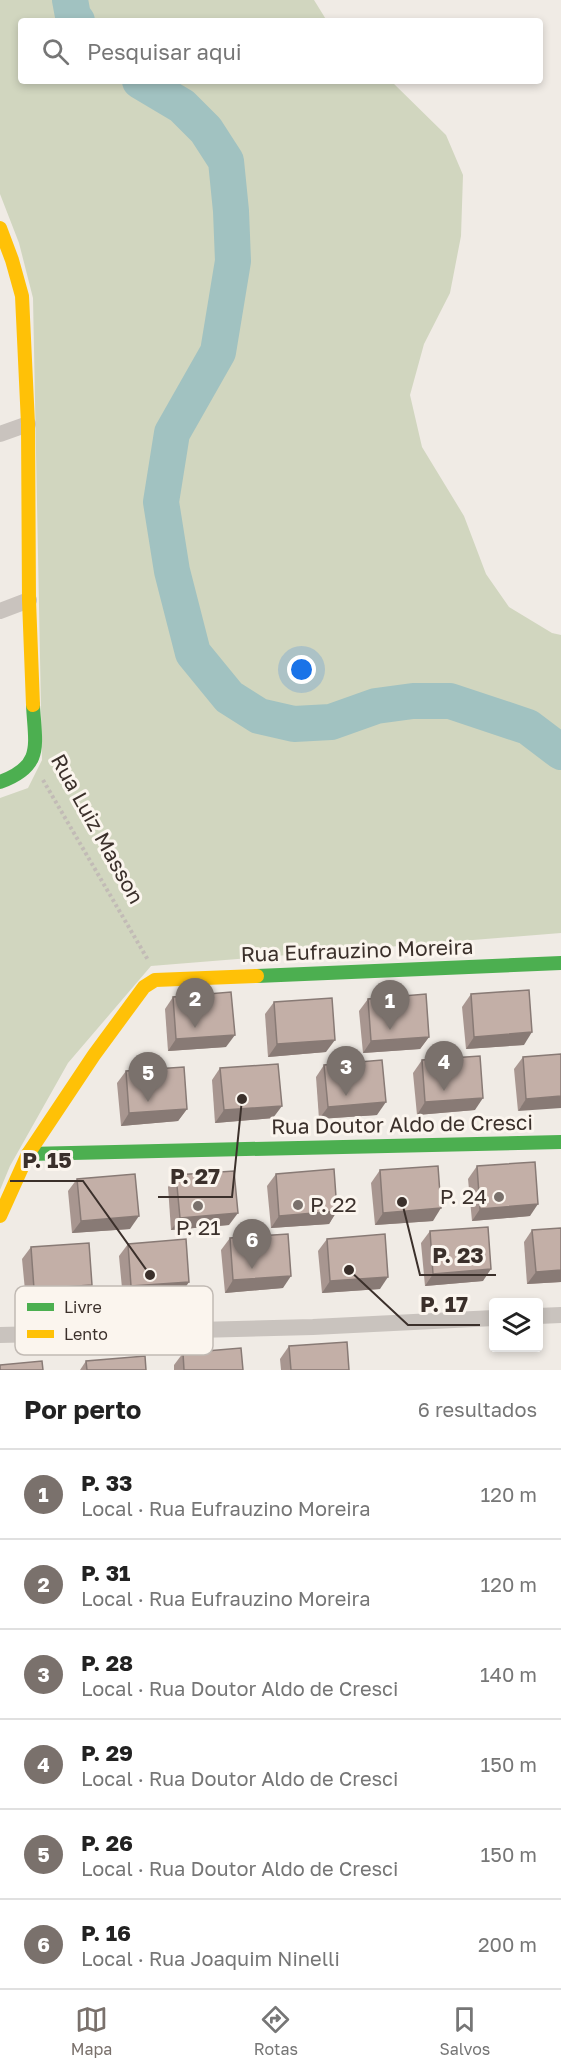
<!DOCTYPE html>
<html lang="pt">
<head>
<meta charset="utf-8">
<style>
  :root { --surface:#fff; --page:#f6f6f6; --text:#222; --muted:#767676; --line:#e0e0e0; --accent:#7a716c }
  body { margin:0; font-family:"Golos Text",sans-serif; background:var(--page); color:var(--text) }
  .controls { position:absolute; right:18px; bottom:18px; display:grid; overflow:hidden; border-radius:6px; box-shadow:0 3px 9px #0003 }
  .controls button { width:54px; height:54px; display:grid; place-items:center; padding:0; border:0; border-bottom:2px solid var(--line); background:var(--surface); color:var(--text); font:30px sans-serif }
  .you { position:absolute; left:302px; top:670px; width:21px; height:21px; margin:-15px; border:4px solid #fff; border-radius:50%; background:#1a73e8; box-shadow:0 0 0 9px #1a73e833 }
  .badge { display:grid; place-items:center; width:39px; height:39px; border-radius:50%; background:var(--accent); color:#fff; font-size:20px; font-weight:700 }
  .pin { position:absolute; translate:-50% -50px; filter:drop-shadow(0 2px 3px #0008) }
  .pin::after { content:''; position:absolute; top:32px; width:21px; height:18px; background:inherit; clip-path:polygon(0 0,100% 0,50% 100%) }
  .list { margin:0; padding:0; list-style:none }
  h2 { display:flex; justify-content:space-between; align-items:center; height:78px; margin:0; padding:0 24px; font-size:26px }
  h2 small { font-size:20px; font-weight:400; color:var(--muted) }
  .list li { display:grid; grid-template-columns:39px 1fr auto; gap:18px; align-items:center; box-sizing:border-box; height:90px; padding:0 24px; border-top:2px solid var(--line) }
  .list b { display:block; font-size:22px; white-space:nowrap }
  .list p { margin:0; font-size:20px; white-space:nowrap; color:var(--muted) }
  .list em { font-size:20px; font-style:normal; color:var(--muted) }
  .icon { flex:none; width:33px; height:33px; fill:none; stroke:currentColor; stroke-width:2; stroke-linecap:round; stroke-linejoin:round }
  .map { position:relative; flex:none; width:561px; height:1370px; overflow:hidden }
  .search { position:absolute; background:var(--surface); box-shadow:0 3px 9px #0003; left:18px; right:18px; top:18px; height:66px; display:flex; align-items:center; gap:15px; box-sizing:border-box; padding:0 21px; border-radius:6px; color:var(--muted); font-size:22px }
  .sheet { height:618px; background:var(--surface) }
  nav { display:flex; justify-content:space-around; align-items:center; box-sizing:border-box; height:84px; border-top:2px solid var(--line); background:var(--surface); font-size:16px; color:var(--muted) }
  nav a { display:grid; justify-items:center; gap:3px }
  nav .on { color:var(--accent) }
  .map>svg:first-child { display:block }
  .green { fill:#d1d6bf }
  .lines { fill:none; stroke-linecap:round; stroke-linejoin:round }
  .river { stroke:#a1c2c1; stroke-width:36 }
  .path { stroke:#c2bbb6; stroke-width:4; stroke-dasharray:3 3; stroke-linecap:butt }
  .street { stroke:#c9c3be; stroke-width:16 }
  .fast { stroke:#4caf50; stroke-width:14 }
  .slow { stroke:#ffc107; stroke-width:14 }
  .wall { fill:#a89690 }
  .shaded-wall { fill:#887a75 }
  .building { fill:#c3afa7; stroke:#887a75; stroke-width:1.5 }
  .poi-dot { fill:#7a716c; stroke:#fbf5ee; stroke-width:2 }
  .labels { text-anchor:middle; stroke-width:6; stroke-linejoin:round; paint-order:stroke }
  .street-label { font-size:21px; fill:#3b302b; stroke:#fbf5ee }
  .poi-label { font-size:21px; fill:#3b302b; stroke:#fbf5ee; text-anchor:end }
  .key { fill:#fbf5ee; stroke:#c1bab4; stroke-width:1.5 }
  .key-label { font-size:16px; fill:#3b302b }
  .leader { fill:none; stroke:#3b302b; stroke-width:2 }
  .callout-dot { fill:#3b302b; stroke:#fbf5ee; stroke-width:2 }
  .callout-label { font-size:22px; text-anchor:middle; font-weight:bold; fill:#3b302b; stroke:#fbf5ee; stroke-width:6; stroke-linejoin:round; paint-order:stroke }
</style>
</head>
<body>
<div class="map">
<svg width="561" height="1370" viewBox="0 0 561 1370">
  <rect width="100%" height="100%" fill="#f0ebe5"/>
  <!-- green -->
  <path class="green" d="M0 0H314L327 21H21V81H391L446 135 463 175 461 236 450 293 424 344 410 395 422 447 464 516 486 574 509 607 552 633 561 635V933L151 966 68 1063 10 1166 0 1190V798L28 788 42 760 33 298 19 243 0 194Z"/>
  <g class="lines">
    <!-- river -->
    <g class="river">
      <path d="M70 0 73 16 77 21"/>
      <path d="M140 81 182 106 206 130 226 161 231 211 233 261 218 352 172 433 161 502 172 571 193 653 229 697 259 716 294 724 331 722 376 706 413 701H450L528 727 561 752"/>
    </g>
    <!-- path -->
    <path class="path" d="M43 780 148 960"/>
    <!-- street -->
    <g class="street">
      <path d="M0 434 28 424"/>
      <path d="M0 611 29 600"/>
      <path d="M538 1316 561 1315"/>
      <path d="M0 1335 313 1327 494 1318"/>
    </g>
    <!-- fast -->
    <g class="fast">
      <path d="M0 782C44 766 35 745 33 705"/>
      <path d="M257 976 561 963"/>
      <path d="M28 1154 561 1142"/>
    </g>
    <!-- slow -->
    <g class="slow">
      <path d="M0 228 12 260 22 296 28 424 29 600 33 705"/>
      <path d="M0 1216 28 1154 94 1055 144 987 155 980 257 976"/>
    </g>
  </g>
  <!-- wall -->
  <g class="wall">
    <path d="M471 994 524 1045 466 1049 462 1007Z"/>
    <path d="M173 997 226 1047 168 1051 165 1009Z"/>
    <path d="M368 999 429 1037 420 1049 363 1053 359 1011Z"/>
    <path d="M274 1002 326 1052 268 1057 265 1014Z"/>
    <path d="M561 1054 518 1111 514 1069 523 1057Z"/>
    <path d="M422 1060 475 1110 417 1115 413 1073Z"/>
    <path d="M324 1065 377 1115 319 1119 316 1077Z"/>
    <path d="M220 1068 273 1118 215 1123 212 1080Z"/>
    <path d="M126 1071 187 1109 178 1121 121 1126 117 1083Z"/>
    <path d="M477 1166 530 1216 472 1221 468 1179Z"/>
    <path d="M380 1170 433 1221 375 1225 371 1183Z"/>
    <path d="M276 1174 337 1211 329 1224 271 1228 267 1186Z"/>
    <path d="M176 1175 229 1225 171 1230 168 1187Z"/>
    <path d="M77 1179 130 1229 72 1233 68 1191Z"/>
    <path d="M561 1228V1282L527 1284 524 1242 532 1230Z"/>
    <path d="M430 1231 483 1281 425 1286 421 1243Z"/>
    <path d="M230 1238 283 1288 225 1293 221 1250Z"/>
    <path d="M327 1239 380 1289 322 1293 318 1251Z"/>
    <path d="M128 1244 181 1294 123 1299 119 1256Z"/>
    <path d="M31 1247 84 1297 26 1301 22 1259Z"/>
    <path d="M289 1346 349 1370H281L280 1359Z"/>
    <path d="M183 1353 243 1370H174V1365Z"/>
    <path d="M86 1361 146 1370H80Z"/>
  </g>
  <!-- shaded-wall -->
  <g class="shaded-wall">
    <path d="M532 1032 524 1045 466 1049 474 1037Z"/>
    <path d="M235 1035 226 1047 168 1051 176 1039Z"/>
    <path d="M429 1037 420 1049 363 1053 371 1041Z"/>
    <path d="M335 1040 326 1052 268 1057 277 1044Z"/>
    <path d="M561 1096V1108L518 1111 526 1099Z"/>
    <path d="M483 1098 475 1110 417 1115 425 1102Z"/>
    <path d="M386 1102 377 1115 319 1119 328 1107Z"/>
    <path d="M282 1106 273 1118 215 1123 224 1110Z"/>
    <path d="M187 1109 178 1121 121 1126 129 1113Z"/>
    <path d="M538 1204 530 1216 472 1221 480 1209Z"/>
    <path d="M441 1208 433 1221 375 1225 383 1213Z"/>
    <path d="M337 1211 329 1224 271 1228 279 1216Z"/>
    <path d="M238 1213 229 1225 171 1230 180 1218Z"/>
    <path d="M139 1216 130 1229 72 1233 81 1221Z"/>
    <path d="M491 1269 483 1281 425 1286 433 1274Z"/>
    <path d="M561 1270V1282L527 1284 536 1272Z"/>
    <path d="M291 1276 283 1288 225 1293 233 1280Z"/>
    <path d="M388 1277 380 1289 322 1293 330 1281Z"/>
    <path d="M189 1282 181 1294 123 1299 131 1286Z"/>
    <path d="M92 1285 84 1297 26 1301 34 1289Z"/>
  </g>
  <!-- building -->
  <g class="building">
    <path d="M529 990 532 1032 474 1037 471 994Z"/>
    <path d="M231 992 235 1035 176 1039 173 997Z"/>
    <path d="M426 994 429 1037 371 1041 368 999Z"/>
    <path d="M332 998 335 1040 277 1044 274 1002Z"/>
    <path d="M561 1054V1096L526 1099 523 1057Z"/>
    <path d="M480 1056 483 1098 425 1102 422 1060Z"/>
    <path d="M382 1060 386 1102 328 1107 324 1065Z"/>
    <path d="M278 1064 282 1106 224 1110 220 1068Z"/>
    <path d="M184 1067 187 1109 129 1113 126 1071Z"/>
    <path d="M535 1162 538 1204 480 1209 477 1166Z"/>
    <path d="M438 1166 441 1208 383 1213 380 1170Z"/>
    <path d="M334 1169 337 1211 279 1216 276 1174Z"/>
    <path d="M234 1171 238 1213 180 1218 176 1175Z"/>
    <path d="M135 1174 139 1216 81 1221 77 1179Z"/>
    <path d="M488 1227 491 1269 433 1274 430 1231Z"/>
    <path d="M561 1228V1270L536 1272 532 1230Z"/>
    <path d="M288 1234 291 1276 233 1280 230 1238Z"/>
    <path d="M385 1234 388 1277 330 1281 327 1239Z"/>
    <path d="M186 1239 189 1282 131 1286 128 1244Z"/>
    <path d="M89 1243 92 1285 34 1289 31 1247Z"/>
    <path d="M347 1342 349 1370H291L289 1346Z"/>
    <path d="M241 1348 243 1370H184L183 1353Z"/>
    <path d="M145 1356 146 1370H87L86 1361Z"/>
    <path d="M42 1361 43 1370H0V1365Z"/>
  </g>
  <!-- markers -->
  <g class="poi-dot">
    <circle cx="499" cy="1197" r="6"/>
    <circle cx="298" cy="1205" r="6"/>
    <circle cx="198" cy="1206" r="6"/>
  </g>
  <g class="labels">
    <!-- street labels -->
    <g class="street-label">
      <text transform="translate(97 829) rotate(61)" y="7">Rua Luiz Masson</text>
      <text transform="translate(357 951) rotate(-2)" y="7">Rua Eufrauzino Moreira</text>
      <text transform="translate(402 1125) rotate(-1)" y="7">Rua Doutor Aldo de Cresci</text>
    </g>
    <!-- poi labels -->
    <g class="poi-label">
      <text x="487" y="1204">P. 24</text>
      <text x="310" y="1212" text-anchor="start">P. 22</text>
      <text x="198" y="1235" text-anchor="middle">P. 21</text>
    </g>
  </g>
  <!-- legend -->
  <rect x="15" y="1286" width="198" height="69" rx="9" class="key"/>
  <rect x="27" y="1303" width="27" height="8" fill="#4caf50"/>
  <rect x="27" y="1330" width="27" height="8" fill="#ffc107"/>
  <g class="key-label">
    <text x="64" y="1313">Livre</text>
    <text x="64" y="1340">Lento</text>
  </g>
  <!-- callouts -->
  <path class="leader" d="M150 1275L83 1181H10M242 1099L232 1197H158M402 1202L420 1275H496M349 1270L408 1325H480"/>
  <g class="callout-dot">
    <circle cx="150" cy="1275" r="6"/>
    <circle cx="242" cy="1099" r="6"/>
    <circle cx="402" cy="1202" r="6"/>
    <circle cx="349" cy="1270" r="6"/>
  </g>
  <g class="callout-label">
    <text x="47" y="1168">P. 15</text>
    <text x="195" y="1184">P. 27</text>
    <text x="458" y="1263">P. 23</text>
    <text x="444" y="1312">P. 17</text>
  </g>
</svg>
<div class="controls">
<button><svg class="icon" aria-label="layers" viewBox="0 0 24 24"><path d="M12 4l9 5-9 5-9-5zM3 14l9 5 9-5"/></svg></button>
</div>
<div class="you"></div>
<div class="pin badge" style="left:390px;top:1030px">1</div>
<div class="pin badge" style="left:195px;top:1028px">2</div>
<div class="pin badge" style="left:346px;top:1096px">3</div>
<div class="pin badge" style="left:444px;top:1091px">4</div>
<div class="pin badge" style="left:148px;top:1102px">5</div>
<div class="pin badge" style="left:252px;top:1269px">6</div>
<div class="search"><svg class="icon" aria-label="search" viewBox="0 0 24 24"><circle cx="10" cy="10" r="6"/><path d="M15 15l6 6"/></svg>Pesquisar aqui</div>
</div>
<section class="sheet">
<h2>Por perto<small>6 resultados</small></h2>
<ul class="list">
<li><span class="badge">1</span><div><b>P. 33</b><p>Local · Rua Eufrauzino Moreira</p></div><em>120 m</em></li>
<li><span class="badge">2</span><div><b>P. 31</b><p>Local · Rua Eufrauzino Moreira</p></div><em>120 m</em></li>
<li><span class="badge">3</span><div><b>P. 28</b><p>Local · Rua Doutor Aldo de Cresci</p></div><em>140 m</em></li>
<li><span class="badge">4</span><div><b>P. 29</b><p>Local · Rua Doutor Aldo de Cresci</p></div><em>150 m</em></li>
<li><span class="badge">5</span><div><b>P. 26</b><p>Local · Rua Doutor Aldo de Cresci</p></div><em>150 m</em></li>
<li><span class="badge">6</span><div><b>P. 16</b><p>Local · Rua Joaquim Ninelli</p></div><em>200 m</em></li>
</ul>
</section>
<nav>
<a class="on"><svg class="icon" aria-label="map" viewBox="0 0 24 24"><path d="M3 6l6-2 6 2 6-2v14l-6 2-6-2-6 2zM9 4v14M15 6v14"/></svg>Mapa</a>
<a><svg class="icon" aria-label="directions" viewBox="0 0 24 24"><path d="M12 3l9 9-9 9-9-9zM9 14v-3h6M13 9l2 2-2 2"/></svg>Rotas</a>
<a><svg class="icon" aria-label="saved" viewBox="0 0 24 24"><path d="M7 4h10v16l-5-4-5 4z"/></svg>Salvos</a>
</nav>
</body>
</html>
